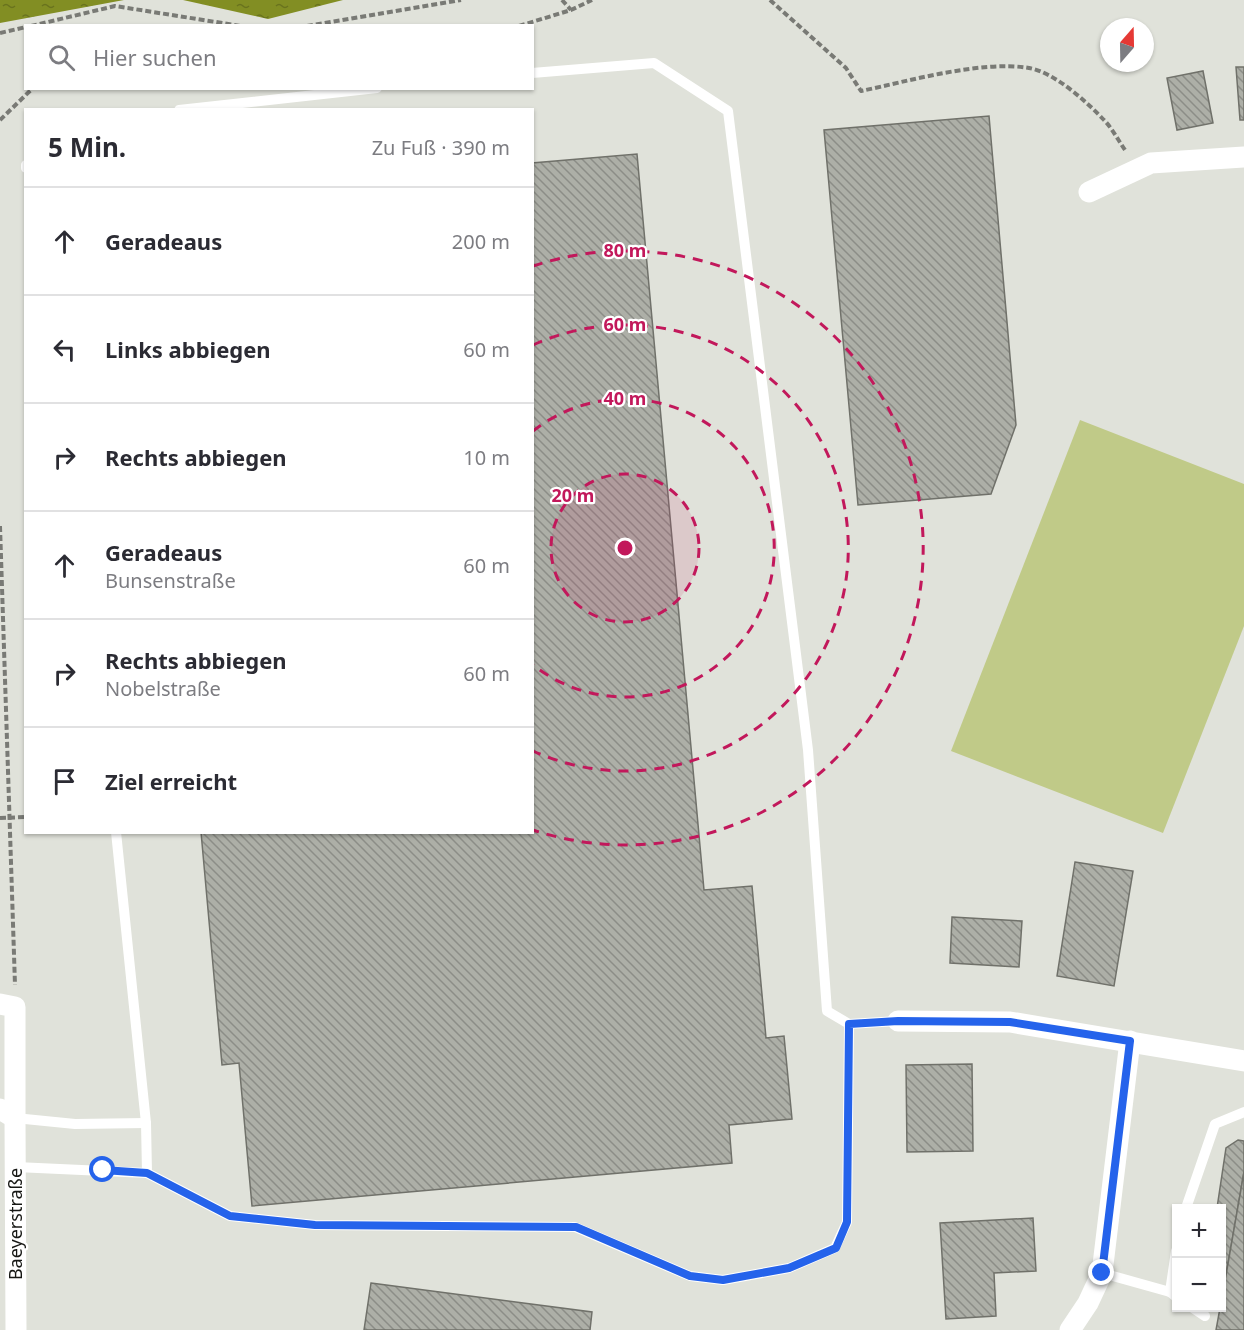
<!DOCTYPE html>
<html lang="de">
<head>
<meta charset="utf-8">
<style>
  :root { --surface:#fff; --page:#f2f2f3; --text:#2b2b33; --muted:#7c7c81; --line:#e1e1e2 }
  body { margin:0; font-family:"Noto Sans",sans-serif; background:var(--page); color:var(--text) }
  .controls { position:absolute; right:18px; bottom:18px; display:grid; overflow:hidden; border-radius:0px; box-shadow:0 2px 4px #0004 }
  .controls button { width:54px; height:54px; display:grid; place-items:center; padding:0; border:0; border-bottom:2px solid var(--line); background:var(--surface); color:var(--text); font:30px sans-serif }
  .compass { position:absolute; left:1100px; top:18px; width:54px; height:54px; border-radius:50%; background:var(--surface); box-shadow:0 2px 4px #0004; rotate:20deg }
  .stop { position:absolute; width:18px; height:18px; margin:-14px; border:4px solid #2563eb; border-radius:50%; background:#fff }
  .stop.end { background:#2563eb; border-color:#fff; box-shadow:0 2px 6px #0008 }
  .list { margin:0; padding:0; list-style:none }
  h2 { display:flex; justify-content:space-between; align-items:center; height:78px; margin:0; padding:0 24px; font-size:26px }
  h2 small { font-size:20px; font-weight:400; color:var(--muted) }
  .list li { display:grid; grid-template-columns:39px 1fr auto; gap:18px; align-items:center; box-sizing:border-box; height:108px; padding:0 24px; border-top:2px solid var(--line) }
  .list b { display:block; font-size:22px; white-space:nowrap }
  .list p { margin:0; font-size:20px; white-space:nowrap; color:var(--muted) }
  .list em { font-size:20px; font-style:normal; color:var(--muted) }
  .icon { flex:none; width:33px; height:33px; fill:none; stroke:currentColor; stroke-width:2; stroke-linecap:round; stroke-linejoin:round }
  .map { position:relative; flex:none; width:1244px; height:1330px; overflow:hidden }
  .search { position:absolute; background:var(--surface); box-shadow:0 2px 4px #0004; left:24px; top:24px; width:510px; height:66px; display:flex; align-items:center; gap:15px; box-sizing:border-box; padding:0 21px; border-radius:0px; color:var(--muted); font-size:22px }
  .panel { position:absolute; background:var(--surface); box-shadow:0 2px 4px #0004; left:24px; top:108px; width:510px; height:726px; border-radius:0px }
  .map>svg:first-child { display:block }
  .pitch { fill:#c0ca88 }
  .water { fill:url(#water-ripples) }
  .building { fill:url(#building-back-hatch); stroke:#70716a; stroke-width:1.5 }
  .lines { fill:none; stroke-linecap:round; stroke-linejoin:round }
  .path { stroke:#797a75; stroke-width:4; stroke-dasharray:6 3; stroke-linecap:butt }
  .lane { stroke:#fff; stroke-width:10 }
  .street { stroke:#fff; stroke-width:21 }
  .route { stroke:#2563eb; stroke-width:8 }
  .ring { fill:none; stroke:#c2185b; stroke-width:3; stroke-dasharray:10 8 }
  .labels { text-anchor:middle; stroke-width:4.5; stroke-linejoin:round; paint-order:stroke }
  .street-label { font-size:18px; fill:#161714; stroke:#fff }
  .centre { fill:#c2185b; stroke:#fff; stroke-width:3 }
  .ring-label { font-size:18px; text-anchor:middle; font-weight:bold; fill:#c2185b; stroke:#fff; stroke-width:4.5; stroke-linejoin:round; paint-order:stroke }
</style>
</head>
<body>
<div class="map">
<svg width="1244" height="1330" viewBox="0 0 1244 1330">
  <defs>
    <pattern id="water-ripples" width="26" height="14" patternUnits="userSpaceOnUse" patternTransform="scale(1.5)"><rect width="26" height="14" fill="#828e23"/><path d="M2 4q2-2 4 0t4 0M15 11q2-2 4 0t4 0" fill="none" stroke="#69731d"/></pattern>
    <pattern id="building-back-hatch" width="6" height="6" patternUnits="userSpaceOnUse" patternTransform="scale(1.5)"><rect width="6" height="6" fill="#adafa7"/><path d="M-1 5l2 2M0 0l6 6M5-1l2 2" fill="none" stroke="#8c8d87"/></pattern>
  </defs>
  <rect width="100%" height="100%" fill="#e0e2da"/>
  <!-- pitch -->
  <path class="pitch" d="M1080 420 1244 484V626L1163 833 951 751Z"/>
  <!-- water -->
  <g class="water">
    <path d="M0 0H124L0 23Z"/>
    <path d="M183 0H343L268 19Z"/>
  </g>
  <!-- building -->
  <g class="building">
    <path d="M1236 67H1244V120H1240Z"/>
    <path d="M1203 71 1213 123 1177 130 1167 78Z"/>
    <path d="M989 116 1016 425 991 494 858 505 824 130Z"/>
    <path d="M637 154 704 890 752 886 766 1038 784 1036 792 1119 729 1125 732 1163 252 1206 239 1063 222 1065 201 832H532V163Z"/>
    <path d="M1075 862 1133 871 1114 986 1057 976Z"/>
    <path d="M952 917 1022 921 1019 967 950 963Z"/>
    <path d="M972 1064 973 1151 907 1152 906 1065Z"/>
    <path d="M1238 1140 1244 1141V1172L1222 1298V1208H1217L1226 1148Z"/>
    <path d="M1244 1172V1330H1216L1220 1308H1222V1298Z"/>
    <path d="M1033 1218 1036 1271 994 1273 996 1316 946 1319 940 1223Z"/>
    <path d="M371 1283 592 1312 590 1330H364Z"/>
  </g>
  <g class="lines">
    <!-- path -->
    <g class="path">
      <path d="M562 0 571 10"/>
      <path d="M770 0 846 68 861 91C909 81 982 60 1029 68 1054 72 1087 102 1104 120 1112 128 1118 140 1125 150"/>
      <path d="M31 26 115 6 241 26"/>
      <path d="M307 26 461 0"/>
      <path d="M519 26 571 10 592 0"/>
      <path d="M0 33 26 27"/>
      <path d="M0 120 33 88"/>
      <path d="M0 526 15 985"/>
      <path d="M0 818 26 817"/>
    </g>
    <!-- lane -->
    <g class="lane">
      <path d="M179 110 377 88"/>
      <path d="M26 165V168"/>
      <path d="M116 832 146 1123 147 1173 230 1216 315 1225 575 1227 690 1276 723 1280 789 1268 835 1248 847 1222 849 1024 827 1011 808 750 728 111 654 63 532 73"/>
      <path d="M849 1024 898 1021"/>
      <path d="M15 1118 75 1124 146 1123"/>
      <path d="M16 1167 147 1173"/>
      <path d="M1186 1208 1215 1124 1244 1112"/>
      <path d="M1176 1251 1170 1292 1176 1297"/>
      <path d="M1102 1273 1170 1292"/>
      <path d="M1193 1308 1205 1316"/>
    </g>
    <!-- street -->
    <g class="street">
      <path d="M1089 192 1151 163 1244 157"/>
      <path d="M0 1004 15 1007V1118"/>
      <path d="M898 1021 1010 1022 1244 1061"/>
      <path d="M0 1109 15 1118 16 1330"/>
      <path d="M1070 1330 1088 1303 1102 1273 1130 1041"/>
    </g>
  </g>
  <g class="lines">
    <!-- route -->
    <path class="route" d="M103 1170 147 1173 230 1216 315 1225 576 1227 690 1276 723 1280 789 1268 836 1248 847 1222 849 1024 898 1021 1010 1022 1130 1041 1102 1273"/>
  </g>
  <!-- distance rings -->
  <circle cx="625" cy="548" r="74" fill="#c2185b" fill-opacity=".12"/>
  <g class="ring">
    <circle cx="625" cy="548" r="74"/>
    <path d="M533 431A149 149 0 1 1 533 665"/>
    <path d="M533 345A223 223 0 1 1 533 751"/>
    <path d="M533 266A297 297 0 1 1 533 830"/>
  </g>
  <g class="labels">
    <!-- street labels -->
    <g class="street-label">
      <text transform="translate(16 1224) rotate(-90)" y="6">Baeyerstraße</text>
    </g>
  </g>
  <circle cx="625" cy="548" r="9" class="centre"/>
  <g class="ring-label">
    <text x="625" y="257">80 m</text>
    <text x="625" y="331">60 m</text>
    <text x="625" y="405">40 m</text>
    <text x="573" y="502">20 m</text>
  </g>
</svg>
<div class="controls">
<button>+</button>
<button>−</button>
</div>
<svg class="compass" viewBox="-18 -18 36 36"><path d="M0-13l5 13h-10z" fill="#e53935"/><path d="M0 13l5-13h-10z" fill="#7c7c81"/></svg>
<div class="stop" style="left:103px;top:1170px"></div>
<div class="stop end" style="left:1102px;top:1273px"></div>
<div class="search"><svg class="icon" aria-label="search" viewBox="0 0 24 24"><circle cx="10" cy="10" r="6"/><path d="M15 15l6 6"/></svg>Hier suchen</div>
<section class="panel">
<h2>5 Min.<small>Zu Fuß · 390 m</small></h2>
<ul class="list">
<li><svg class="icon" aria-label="ahead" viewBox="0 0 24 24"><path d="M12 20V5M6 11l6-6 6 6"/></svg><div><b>Geradeaus</b></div><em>200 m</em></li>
<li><svg class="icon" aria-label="left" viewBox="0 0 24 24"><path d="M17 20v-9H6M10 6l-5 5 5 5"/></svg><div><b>Links abbiegen</b></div><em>60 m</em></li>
<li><svg class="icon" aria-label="right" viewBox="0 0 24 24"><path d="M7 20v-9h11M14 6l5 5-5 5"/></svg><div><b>Rechts abbiegen</b></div><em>10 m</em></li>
<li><svg class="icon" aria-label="ahead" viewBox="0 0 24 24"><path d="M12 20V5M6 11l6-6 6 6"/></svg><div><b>Geradeaus</b><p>Bunsenstraße</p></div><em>60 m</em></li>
<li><svg class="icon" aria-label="right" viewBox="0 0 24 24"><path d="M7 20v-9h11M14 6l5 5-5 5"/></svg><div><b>Rechts abbiegen</b><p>Nobelstraße</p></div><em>60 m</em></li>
<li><svg class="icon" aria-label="arrive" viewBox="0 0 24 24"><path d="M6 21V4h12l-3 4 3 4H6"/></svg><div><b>Ziel erreicht</b></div></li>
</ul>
</section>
</div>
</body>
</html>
